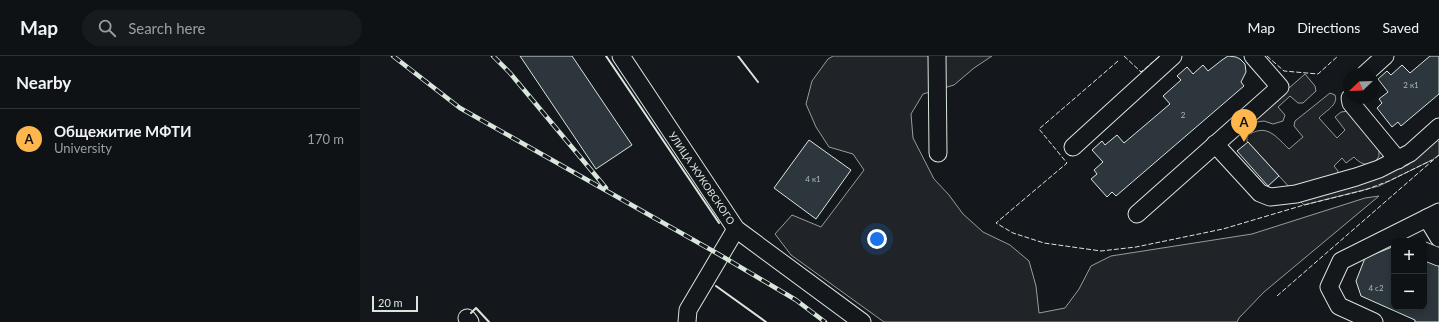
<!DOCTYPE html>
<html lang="en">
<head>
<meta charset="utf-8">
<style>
  :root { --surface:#0f1215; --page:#181b1e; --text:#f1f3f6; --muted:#9b9ea0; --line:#2f3234; --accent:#ffb74d }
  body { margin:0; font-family:Lato,sans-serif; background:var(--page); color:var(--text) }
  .controls { position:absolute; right:12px; bottom:12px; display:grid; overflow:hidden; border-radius:8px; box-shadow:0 2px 6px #0003 }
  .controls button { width:36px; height:36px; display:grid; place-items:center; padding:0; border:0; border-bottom:1px solid var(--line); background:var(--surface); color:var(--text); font:20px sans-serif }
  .compass { position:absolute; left:983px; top:12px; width:36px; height:36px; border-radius:50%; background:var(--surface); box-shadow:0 2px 6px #0003; rotate:247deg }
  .scale { position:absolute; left:12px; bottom:10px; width:46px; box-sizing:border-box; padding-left:4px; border:2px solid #d8e6dc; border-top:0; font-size:11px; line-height:14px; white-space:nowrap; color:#d8e6dc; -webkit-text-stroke:3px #14181c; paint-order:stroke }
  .you { position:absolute; left:517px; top:183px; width:14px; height:14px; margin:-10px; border:3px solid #fff; border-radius:50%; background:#1a73e8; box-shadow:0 0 0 6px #1a73e833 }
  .badge { display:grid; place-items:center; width:26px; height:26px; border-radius:50%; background:var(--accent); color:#111; font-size:13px; font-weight:700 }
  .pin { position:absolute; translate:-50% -33px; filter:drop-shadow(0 1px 2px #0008) }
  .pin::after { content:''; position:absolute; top:21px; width:14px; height:12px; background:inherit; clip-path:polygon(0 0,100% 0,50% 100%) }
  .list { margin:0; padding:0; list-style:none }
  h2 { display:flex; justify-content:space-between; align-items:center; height:52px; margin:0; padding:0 16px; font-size:17px }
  h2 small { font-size:13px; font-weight:400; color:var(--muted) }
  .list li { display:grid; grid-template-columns:26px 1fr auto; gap:12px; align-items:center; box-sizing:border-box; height:60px; padding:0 16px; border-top:1px solid var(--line) }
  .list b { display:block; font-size:15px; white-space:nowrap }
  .list p { margin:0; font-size:13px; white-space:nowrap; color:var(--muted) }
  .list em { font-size:13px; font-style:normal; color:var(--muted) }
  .icon { flex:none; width:22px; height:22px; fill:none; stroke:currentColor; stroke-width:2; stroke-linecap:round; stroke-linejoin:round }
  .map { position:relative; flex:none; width:1079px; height:266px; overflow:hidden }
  header { display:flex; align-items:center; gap:24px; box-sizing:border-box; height:56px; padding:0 20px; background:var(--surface); border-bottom:1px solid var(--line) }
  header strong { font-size:19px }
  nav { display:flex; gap:22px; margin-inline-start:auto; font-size:14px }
  .search { width:280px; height:36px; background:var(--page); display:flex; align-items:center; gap:10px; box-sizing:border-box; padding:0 14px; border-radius:22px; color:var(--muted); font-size:15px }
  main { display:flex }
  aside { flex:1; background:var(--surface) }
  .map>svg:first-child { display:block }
  .green { fill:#202428; stroke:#939e99 }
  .building { fill:#2c363c; stroke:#d8e6dc }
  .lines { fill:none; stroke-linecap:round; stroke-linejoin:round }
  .minor-casing { stroke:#d8e6dc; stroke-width:19 }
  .minor { stroke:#14181c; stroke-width:17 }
  .rail-casing { stroke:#d8e6dc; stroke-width:4.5 }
  .rail { stroke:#14181c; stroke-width:3; stroke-dasharray:9; stroke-linecap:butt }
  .fence { stroke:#d8e6dc; stroke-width:1; stroke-dasharray:5 2; stroke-linecap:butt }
  .wall { stroke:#d8e6dc; stroke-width:2 }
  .labels { text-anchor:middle; stroke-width:3; stroke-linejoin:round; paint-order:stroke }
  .number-label { font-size:8px; fill:#adbab4 }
  .street-label { font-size:10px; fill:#d8e6dc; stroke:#14181c }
</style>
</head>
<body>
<header>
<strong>Map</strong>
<div class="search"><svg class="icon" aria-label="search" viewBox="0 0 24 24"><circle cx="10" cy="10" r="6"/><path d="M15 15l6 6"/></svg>Search here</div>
<nav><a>Map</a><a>Directions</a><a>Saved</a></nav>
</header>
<main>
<aside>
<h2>Nearby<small></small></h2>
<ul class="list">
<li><span class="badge">A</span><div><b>Общежитие МФТИ</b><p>University</p></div><em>170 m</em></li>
</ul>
</aside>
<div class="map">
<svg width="1079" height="266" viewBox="0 0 1079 266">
  <rect width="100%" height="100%" fill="#14181c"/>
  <!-- green -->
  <g class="green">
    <path d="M473 0H632L614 12 594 29 563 38 551 58 553 82 574 123 589 139 603 158 623 176 650 189 669 205 676 230 679 257 705 252 719 233 731 210 751 200 892 178 1005 142 1019 140 904 236 879 262 877 266H524L431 199 415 178 432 159 461 171 504 114 493 98 469 91 456 71 446 48 452 25 468 3Z"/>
    <path d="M945 18 955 30 956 35 943 47H938L930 40 918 51 925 59 923 65 913 68 904 65 889 67Z"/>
    <path d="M970 37 975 39C979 49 965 55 959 62L977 82 985 74 975 61 981 56 989 55 1019 92V100C1013 112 1002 110 994 101L986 107 982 102 974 110 978 115V119L930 132 888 86H887V80C907 66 916 81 929 93L943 81 934 70 935 65Z"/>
    <path d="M1077 84 1079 86V99L1072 104 1019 130 944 149 940 145 996 129 1048 109Z"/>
  </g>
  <!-- building -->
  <g class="building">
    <path d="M160 0H212L272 89 236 113Z"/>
    <path d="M868 0 876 1 880 3 885 8 886 16 881 26 884 30 756 140 752 136 747 141 731 123 737 118 734 114 743 106 732 94 742 85 745 89 757 79 764 87 810 48 803 40 821 24 817 20 827 11 833 18 843 9 848 15 862 4Z"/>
    <path d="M1070 0H1079V38L1041 70 1038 66 1032 71 1017 52 1022 47 1019 43 1028 36 1018 23 1027 15 1031 19 1042 9 1050 17Z"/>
    <path d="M449 84 491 114 456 163 414 132Z"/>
    <path d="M888 86 919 120 908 130 877 95Z"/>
    <path d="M1032 191 1034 192V251H1064V197L1079 203V266H1055V264L1001 240 996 225 1005 202Z"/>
  </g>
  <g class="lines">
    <defs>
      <g id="minor">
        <path d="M261 0 376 173 502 266"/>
        <path d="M577 0 578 97"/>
        <path d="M1005 18 1025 0"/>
        <path d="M990 42 991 47 1038 104"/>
        <path d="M855 88 900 137 910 141 936 138 996 121 1019 113 1050 97 1079 71"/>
        <path d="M713 91 813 0"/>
        <path d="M777 158 920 31 893 0"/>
        <path d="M1067 162 1079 182"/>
        <path d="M1064 195 1079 201"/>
        <path d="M107 262 110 266"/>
        <path d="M327 266 328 254 376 173"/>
        <path d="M1014 266 979 250 969 231 981 205 1079 156"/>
      </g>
    </defs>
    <!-- minor casing -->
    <use href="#minor" class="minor-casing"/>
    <!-- minor -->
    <use href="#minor" class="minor"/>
    <defs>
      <g id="rail">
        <path d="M33 0 100 52 360 199 436 244 465 266"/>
        <path d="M133 0 150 17 246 132"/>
      </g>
    </defs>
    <!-- rail casing -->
    <use href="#rail" class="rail-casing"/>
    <!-- rail -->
    <use href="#rail" class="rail"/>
    <!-- fence -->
    <g class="fence">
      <path d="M764 0 781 16 800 0"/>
      <path d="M907 0 924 15 958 18 978 0"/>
      <path d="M758 5 679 73 707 107 636 167 653 177 684 187 741 195 776 191 863 173 944 149 1005 134 1029 125 1072 104"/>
      <path d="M917 240 1079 99"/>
    </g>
    <!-- wall -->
    <g class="wall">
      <path d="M246 0 359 167"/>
      <path d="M378 0 398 26"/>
      <path d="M356 230 406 266"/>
      <path d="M111 257 116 252 129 266"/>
    </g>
  </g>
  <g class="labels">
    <!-- number labels -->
    <g class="number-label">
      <text x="1051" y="32">2 к1</text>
      <text x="823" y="62">2</text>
      <text x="453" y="126">4 к1</text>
      <text x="1016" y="235">4 с2</text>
    </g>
    <!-- street labels -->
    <g class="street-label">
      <text transform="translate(342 122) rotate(56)" y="4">УЛИЦА ЖУКОВСКОГО</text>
    </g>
  </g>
</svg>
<div class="controls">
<button>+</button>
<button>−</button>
</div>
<svg class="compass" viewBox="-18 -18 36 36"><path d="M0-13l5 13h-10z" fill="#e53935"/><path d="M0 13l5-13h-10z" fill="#9b9ea0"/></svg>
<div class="scale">20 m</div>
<div class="you"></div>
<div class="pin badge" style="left:884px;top:86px">A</div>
</div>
</main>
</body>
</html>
